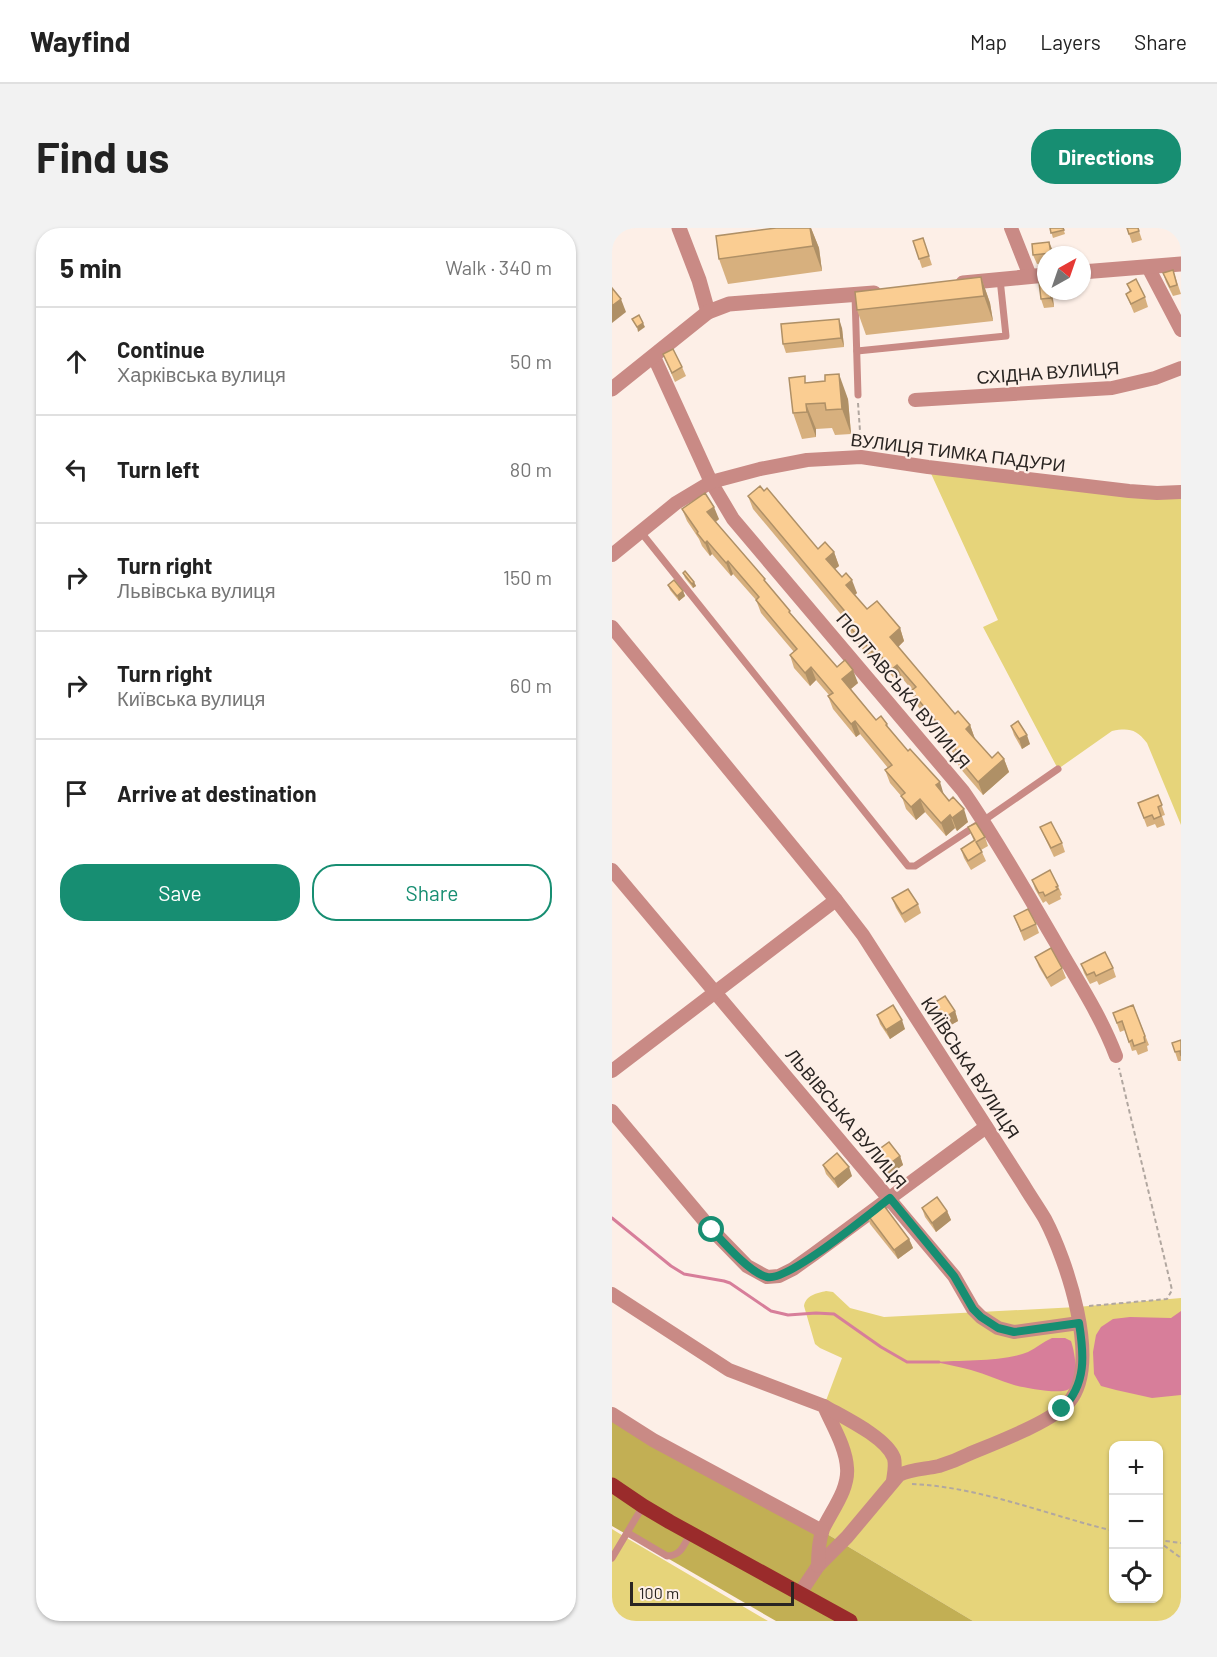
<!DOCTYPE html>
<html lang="en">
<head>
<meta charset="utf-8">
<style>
  :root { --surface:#fff; --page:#f2f2f2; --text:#222; --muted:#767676; --line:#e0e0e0; --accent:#178e72 }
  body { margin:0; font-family:Barlow,sans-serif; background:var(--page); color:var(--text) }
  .controls { position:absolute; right:18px; bottom:18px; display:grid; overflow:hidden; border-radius:12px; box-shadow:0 2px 4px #0004 }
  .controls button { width:54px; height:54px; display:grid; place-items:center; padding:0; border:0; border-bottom:2px solid var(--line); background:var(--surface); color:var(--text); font:30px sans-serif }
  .compass { position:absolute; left:425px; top:18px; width:54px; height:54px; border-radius:50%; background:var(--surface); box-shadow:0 2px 4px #0004; rotate:40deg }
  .scale { position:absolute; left:18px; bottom:15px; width:164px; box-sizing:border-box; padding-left:6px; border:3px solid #2a2522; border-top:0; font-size:16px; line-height:21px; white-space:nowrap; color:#2a2522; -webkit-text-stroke:4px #fdefe7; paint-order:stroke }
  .stop { position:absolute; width:18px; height:18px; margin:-14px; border:4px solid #178e72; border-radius:50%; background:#fff }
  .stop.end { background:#178e72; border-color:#fff; box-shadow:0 2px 6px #0008 }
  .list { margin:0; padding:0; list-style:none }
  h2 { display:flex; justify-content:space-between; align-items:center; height:78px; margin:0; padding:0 24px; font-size:26px }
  h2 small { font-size:20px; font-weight:400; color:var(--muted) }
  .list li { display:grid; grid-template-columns:39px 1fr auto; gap:18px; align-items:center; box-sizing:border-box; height:108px; padding:0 24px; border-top:2px solid var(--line) }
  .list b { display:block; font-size:22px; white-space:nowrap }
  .list p { margin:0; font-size:20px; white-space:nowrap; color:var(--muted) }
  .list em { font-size:20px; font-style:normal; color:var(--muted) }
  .actions { display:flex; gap:12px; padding:18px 24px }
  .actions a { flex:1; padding:14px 0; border:2px solid var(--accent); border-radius:24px; text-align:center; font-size:21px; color:var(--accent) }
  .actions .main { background:var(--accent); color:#fff }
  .icon { flex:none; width:33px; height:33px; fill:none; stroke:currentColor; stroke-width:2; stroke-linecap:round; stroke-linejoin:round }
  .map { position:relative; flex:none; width:569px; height:1393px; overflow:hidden; border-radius:24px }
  header { display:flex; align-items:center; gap:36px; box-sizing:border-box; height:84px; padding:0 30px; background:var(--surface); border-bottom:2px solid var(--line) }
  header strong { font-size:28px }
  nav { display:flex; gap:33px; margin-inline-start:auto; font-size:21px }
  .intro { display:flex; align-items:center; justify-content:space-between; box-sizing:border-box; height:144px; padding:0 36px }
  h1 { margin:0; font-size:42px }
  .button { padding:15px 27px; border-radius:24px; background:var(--accent); color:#fff; font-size:21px; font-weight:700 }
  main { display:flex; gap:36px; padding:0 36px }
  aside { flex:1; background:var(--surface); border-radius:24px; box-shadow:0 2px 4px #0004 }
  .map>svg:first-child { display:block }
  .green { fill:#e6d47a; fill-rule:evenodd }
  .forest { fill:#c2af54 }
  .water { fill:#d77e9a }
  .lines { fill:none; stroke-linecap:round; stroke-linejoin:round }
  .stream { stroke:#d77e9a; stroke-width:3 }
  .path { stroke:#b1a7a0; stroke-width:2; stroke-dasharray:4.5 3; stroke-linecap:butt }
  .service { stroke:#c98a85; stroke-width:7 }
  .minor { stroke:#c98a85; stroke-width:14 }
  .tertiary { stroke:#c98a85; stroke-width:15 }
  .primary { stroke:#9a2b2b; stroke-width:15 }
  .wall { fill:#d7b07e }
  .shaded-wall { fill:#af9066 }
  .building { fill:#facd92; stroke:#af9066; stroke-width:1.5 }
  .route { stroke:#178e72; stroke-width:8 }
  .labels { text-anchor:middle; stroke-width:4.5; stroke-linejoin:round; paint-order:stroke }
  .street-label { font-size:18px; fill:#2a2522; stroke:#fdefe7 }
</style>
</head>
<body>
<header>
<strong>Wayfind</strong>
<nav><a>Map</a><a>Layers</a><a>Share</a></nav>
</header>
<div class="intro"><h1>Find us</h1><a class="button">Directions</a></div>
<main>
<aside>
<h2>5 min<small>Walk · 340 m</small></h2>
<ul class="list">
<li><svg class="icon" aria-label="ahead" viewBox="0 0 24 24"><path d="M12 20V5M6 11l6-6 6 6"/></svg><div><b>Continue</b><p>Харківська вулиця</p></div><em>50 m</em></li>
<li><svg class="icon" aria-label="left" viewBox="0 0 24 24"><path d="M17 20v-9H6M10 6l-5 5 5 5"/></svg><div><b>Turn left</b></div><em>80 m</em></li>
<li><svg class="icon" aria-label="right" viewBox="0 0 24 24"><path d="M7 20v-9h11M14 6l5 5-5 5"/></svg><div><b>Turn right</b><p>Львівська вулиця</p></div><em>150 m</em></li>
<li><svg class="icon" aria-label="right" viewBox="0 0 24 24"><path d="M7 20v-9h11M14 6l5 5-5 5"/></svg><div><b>Turn right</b><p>Київська вулиця</p></div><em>60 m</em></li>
<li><svg class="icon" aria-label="arrive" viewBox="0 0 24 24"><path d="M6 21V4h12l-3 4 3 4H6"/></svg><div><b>Arrive at destination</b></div></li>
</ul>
<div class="actions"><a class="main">Save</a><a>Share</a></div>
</aside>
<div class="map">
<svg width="569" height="1393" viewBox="0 0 569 1393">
  <rect width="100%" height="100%" fill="#fdefe7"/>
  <!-- green -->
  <g class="green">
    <path d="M316 239 569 264V597L535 515C524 501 517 500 500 503L446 541 371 399 386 392Z"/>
    <path d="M214 1063 221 1064 238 1080 272 1089 465 1079 569 1070V1393H361L210 1303 234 1252 212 1178 230 1130 208 1120 203 1116 192 1078C194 1067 205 1065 214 1063ZM502 1218H546V1370H502Z"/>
    <path d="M0 1301 13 1309 156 1393H0Z"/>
  </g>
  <!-- forest -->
  <path class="forest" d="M0 1186 210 1303 361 1393H164L0 1298Z"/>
  <!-- water -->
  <g class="water">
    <path d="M569 1083V1167L540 1170 504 1162 489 1158 482 1146 481 1124 484 1107 489 1099 501 1091 518 1089 559 1090Z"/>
    <path d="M440 1110H453L459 1113C463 1125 468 1153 457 1161 450 1167 412 1160 402 1157 388 1153 374 1146 359 1142 347 1139 335 1136 323 1134 349 1132 392 1134 416 1124 424 1120 431 1114 440 1110Z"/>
  </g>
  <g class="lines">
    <!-- stream -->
    <path class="stream" d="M0 990 59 1038 72 1046 112 1053 118 1055 159 1083 176 1087 204 1085 222 1086 269 1119 295 1134H327"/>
    <!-- path -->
    <g class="path">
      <path d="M246 175 249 217"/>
      <path d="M477 1078 555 1071 560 1062 507 840"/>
      <path d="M300 1256C369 1259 435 1287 502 1303"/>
      <path d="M546 1312 569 1315"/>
      <path d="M546 1313 569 1330"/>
    </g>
    <!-- service -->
    <g class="service">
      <path d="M243 67 246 167"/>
      <path d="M245 123 394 108 388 51"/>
      <path d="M28 303 296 638H303L371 593 446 541"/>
      <path d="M16 1305 55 1328C69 1328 72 1317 78 1306"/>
      <path d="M0 1330 31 1278"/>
      <path d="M0 1390 3 1393"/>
    </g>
    <!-- minor -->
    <g class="minor">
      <path d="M399 0 418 48"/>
      <path d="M536 39 569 102"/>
      <path d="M42 129 99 254 121 291 351 563C385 612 414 664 444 715 465 752 489 788 504 828"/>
      <path d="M303 172 500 160 543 150 569 140"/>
      <path d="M0 327 64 275 99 254 148 241 195 232 249 229 316 239 517 263 545 265 569 264"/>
      <path d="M0 399 224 672 251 707 411 956C418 968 426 979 433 991 454 1031 490 1135 457 1174 440 1194 383 1215 357 1226 347 1231 337 1235 327 1238 314 1241 299 1241 287 1247L235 1309 206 1338 188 1365"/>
      <path d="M0 642 342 1048 361 1081 369 1089 386 1100 402 1104 467 1095"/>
      <path d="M0 843 224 672"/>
      <path d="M0 883 100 1002 135 1038 155 1049 167 1048 181 1041 202 1026 374 899"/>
      <path d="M0 1066 117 1142 212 1178C220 1197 234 1219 235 1240 237 1261 220 1282 211 1301 207 1312 206 1326 206 1338"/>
      <path d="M212 1178C231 1189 274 1209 282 1230 284 1238 282 1245 281 1253"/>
      <path d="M0 1186 41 1212 210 1303"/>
    </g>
    <!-- tertiary -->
    <g class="tertiary">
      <path d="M67 0 87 52 96 84"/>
      <path d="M470 44 569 36"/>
      <path d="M351 55 434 47"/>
      <path d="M0 161 96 84 117 76 262 65"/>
    </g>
    <!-- primary -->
    <path class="primary" d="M0 1257 31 1278 58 1294 238 1393"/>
  </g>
  <!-- wall -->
  <g class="wall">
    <path d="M164 0H199L207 20 210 43 116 56 107 31Z"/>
    <path d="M438 0H451L453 6 441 10Z"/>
    <path d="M515 0H526L530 12 520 15Z"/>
    <path d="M437 14 441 27H434V35L425 36 421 27Z"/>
    <path d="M314 19 320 37 310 40 307 31Z"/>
    <path d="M561 42 569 66 561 68 554 54 551 45Z"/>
    <path d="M369 49 378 75 381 93 254 107 245 82Z"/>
    <path d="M515 56 533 69 536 79 522 85 514 66 518 64Z"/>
    <path d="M434 63H440L442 79 432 80 429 71Z"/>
    <path d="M230 100 232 119 174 125 171 116Z"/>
    <path d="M51 126 70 139 74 148 63 154Z"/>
    <path d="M195 155 236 171 239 206 223 207 220 200 204 201V209L190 211 181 185Z"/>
    <path d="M136 268 206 321 222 324 227 338 223 341 245 365 243 367 255 381 288 400 292 413 286 419 343 486 358 497 363 511 380 530 392 531 397 544 371 567 347 539 343 527 331 513 327 505 304 476 299 463 300 462 290 450 285 454 268 434 264 437 241 410 236 397 237 396 141 281Z"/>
    <path d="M70 281 107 291 104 294 180 387 225 439 246 455 239 461 264 492 275 496 277 501 356 594 345 603 343 600 334 608 313 584 304 592 294 581 290 569 278 555 273 542 276 540 248 506 244 509 221 481 216 468 217 467 204 452 198 458 182 440 178 427 182 424 149 385 144 372 121 346 119 348 100 326 98 328 90 318 87 311 75 293Z"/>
    <path d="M71 345 82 354 84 358 81 360 73 350Z"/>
    <path d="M56 357 71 363 73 368 67 373 58 362Z"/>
    <path d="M399 498 418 516 410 521 402 507Z"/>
    <path d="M546 567 553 587 550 588 553 597 545 600 543 596 535 599 526 575Z"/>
    <path d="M356 599 373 609 376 618 369 622 374 633 359 642 352 630 349 621 362 613Z"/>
    <path d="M428 599 450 615 453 624 442 629 432 608Z"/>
    <path d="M420 652 446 658 450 667 448 668 449 671 437 677 434 673 431 675 423 661Z"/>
    <path d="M280 670 306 676 309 685 293 695 284 680Z"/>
    <path d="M402 688 424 696 427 705 412 713Z"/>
    <path d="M423 729 450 740 454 750 439 759 427 739Z"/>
    <path d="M469 736 501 740 504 749 487 757 485 753 478 756 472 745Z"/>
    <path d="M521 777 537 817 535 818 536 823 526 827 524 822 520 823 513 802 508 804 501 785Z"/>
    <path d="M317 778 343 783 346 793 330 802 321 787Z"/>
    <path d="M265 787 293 801 278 811 268 796Z"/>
    <path d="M569 812V833H566L563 824Z"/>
    <path d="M262 925 288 928 291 937 276 948 265 934Z"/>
    <path d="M211 937 240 948 226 960 214 946Z"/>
    <path d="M310 980 335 983 339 992 324 1004 313 989Z"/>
    <path d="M255 986 297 1011 301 1020 286 1031 258 996Z"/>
  </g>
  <!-- shaded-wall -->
  <g class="shaded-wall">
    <path d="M198 0H199L207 20 210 43 201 18Z"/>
    <path d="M437 14 441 23V27H440L439 25Z"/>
    <path d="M369 49 378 75 381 93 372 68Z"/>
    <path d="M438 63H440L442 79 439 70Z"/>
    <path d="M9 71 14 84 0 95V78Z"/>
    <path d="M227 91 230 100 232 119 229 110Z"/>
    <path d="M31 95 33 99 26 104 25 99Z"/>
    <path d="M227 146 236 171 239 206 230 181Z"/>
    <path d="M194 176 204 201V209L195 184Z"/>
    <path d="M102 279 107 291 100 296 95 284Z"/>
    <path d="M95 313 100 326 98 328 93 315Z"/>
    <path d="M222 324 227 338 219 344 214 331Z"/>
    <path d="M116 333 121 346 119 348 114 335Z"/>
    <path d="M240 352 245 365 239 370 234 357Z"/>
    <path d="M82 354 84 358 81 360 80 356Z"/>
    <path d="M71 363 73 368 67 373 65 368Z"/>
    <path d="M288 400 292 413 283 422 278 409Z"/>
    <path d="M263 421 268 434 264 437 260 424Z"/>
    <path d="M285 437 290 450 285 454 280 441Z"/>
    <path d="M199 439 204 452 198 458 193 445Z"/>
    <path d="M241 442 246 455 235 464 230 451Z"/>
    <path d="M243 493 248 506 244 509 239 496Z"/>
    <path d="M358 497 363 511 359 514 354 501Z"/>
    <path d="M415 507 418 516 410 521 407 511Z"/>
    <path d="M392 531 397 544 371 567 366 554Z"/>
    <path d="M328 554 332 567 324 557Z"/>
    <path d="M308 571 313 584 304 592 299 579Z"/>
    <path d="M352 581 356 594 345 603 340 590Z"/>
    <path d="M338 587 343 600 334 608 329 595Z"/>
    <path d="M343 783 346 793 330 802 327 793Z"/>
    <path d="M290 792 293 801 278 811 274 802Z"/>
    <path d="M288 928 291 937 276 948 273 939Z"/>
    <path d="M237 939 240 948 226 960 222 951Z"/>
    <path d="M335 983 339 992 324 1004 320 995Z"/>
    <path d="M297 1011 301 1020 286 1031 282 1022Z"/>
  </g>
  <!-- building -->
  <g class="building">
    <path d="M164 0H198L201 18 107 31 104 8Z"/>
    <path d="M438 0H451L452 2 439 5Z"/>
    <path d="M515 0H526L527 3 517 6Z"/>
    <path d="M311 10 317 28 307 31 301 13Z"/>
    <path d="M437 14 439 25 421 27 420 16Z"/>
    <path d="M561 42 565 57 558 59 551 45Z"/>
    <path d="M369 49 372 68 245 82 243 64Z"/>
    <path d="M524 51 533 69 519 76 514 66 519 63 515 56Z"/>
    <path d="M427 54H434V63H438L439 70 429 71Z"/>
    <path d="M0 60 9 71 0 78Z"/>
    <path d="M27 87 31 95 25 99 20 91Z"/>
    <path d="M227 91 229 110 171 116 169 96Z"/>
    <path d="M61 121 70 139 60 145 51 126Z"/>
    <path d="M227 146 230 181 214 182 213 175 194 176 195 184 181 185 177 150 193 148V155L213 153V147Z"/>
    <path d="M148 258 152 263 155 260 206 321 213 314 222 324 214 331 230 349 234 345 240 352 234 357 255 381 265 373 288 400 278 409 343 486 346 483 358 497 354 501 380 530 386 524 392 531 366 554 342 525 345 523 326 500 328 498 299 463 304 459 285 437 280 441 263 421 260 424 236 397 241 393 136 268Z"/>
    <path d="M93 265 102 279 95 284 153 351 152 352 178 383 177 384 225 439 233 432 241 442 230 451 264 492 269 488 275 496 274 497 296 523 298 521 328 554 324 557 337 573 341 569 352 581 340 590 338 587 329 595 308 571 299 579 289 568 293 565 273 542 280 537 243 493 239 496 216 468 221 465 199 439 193 445 178 427 185 421 144 372 147 369 116 333 114 335 95 313 93 315 85 305 86 304 70 281Z"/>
    <path d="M73 343 82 354 80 356 71 345Z"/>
    <path d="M62 352 71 363 65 368 56 357Z"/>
    <path d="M406 493 415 507 407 511 399 498Z"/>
    <path d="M546 567 550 577 546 579 549 588 542 591 540 587 532 590 526 575Z"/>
    <path d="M439 594 450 615 439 620 428 599Z"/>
    <path d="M364 595 373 609 364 614 370 624 356 633 349 621 363 612 356 599Z"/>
    <path d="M438 642 446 658 444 659 446 661 433 668 431 664 427 665 420 652Z"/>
    <path d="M296 661 306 676 290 686 280 670Z"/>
    <path d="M416 681 424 696 409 703 402 688Z"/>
    <path d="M439 720 450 740 435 750 423 729Z"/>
    <path d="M493 724 501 740 484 748 482 744 475 747 469 736Z"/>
    <path d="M333 768 343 783 327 793 317 778Z"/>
    <path d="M281 777 290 792 274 802 265 787Z"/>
    <path d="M521 777 533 808 532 809 533 814 522 818 520 812 517 814 510 793 505 795 501 785Z"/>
    <path d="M569 812V828L568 823 563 824 560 815Z"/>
    <path d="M277 914 288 928 273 939 262 925Z"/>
    <path d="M225 925 237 939 222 951 211 937Z"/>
    <path d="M325 969 335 983 320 995 310 980Z"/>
    <path d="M270 975 297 1011 282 1022 255 986Z"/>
  </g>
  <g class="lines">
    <!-- route -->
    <path class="route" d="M100 1002C112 1015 138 1045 155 1049 176 1054 258 985 278 970L342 1048 361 1081 369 1089 386 1100 402 1104 467 1095C472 1126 475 1156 450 1181"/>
  </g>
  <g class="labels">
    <!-- street labels -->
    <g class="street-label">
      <text transform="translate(436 145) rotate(-4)" y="6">СХІДНА ВУЛИЦЯ</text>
      <text transform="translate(346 225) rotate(7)" y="6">ВУЛИЦЯ ТИМКА ПАДУРИ</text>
      <text transform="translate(291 463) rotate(50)" y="6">ПОЛТАВСЬКА ВУЛИЦЯ</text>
      <text transform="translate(358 840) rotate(57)" y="6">КИЇВСЬКА ВУЛИЦЯ</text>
      <text transform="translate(234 891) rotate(50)" y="6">ЛЬВІВСЬКА ВУЛИЦЯ</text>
    </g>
  </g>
</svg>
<div class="controls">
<button>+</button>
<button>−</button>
<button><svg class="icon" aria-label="locate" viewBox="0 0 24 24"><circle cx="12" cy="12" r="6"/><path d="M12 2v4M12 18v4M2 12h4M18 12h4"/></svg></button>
</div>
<svg class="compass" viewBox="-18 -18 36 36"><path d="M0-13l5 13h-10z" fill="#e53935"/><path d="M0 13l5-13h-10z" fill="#767676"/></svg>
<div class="scale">100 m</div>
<div class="stop" style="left:100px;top:1002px"></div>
<div class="stop end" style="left:450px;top:1181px"></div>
</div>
</main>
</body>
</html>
